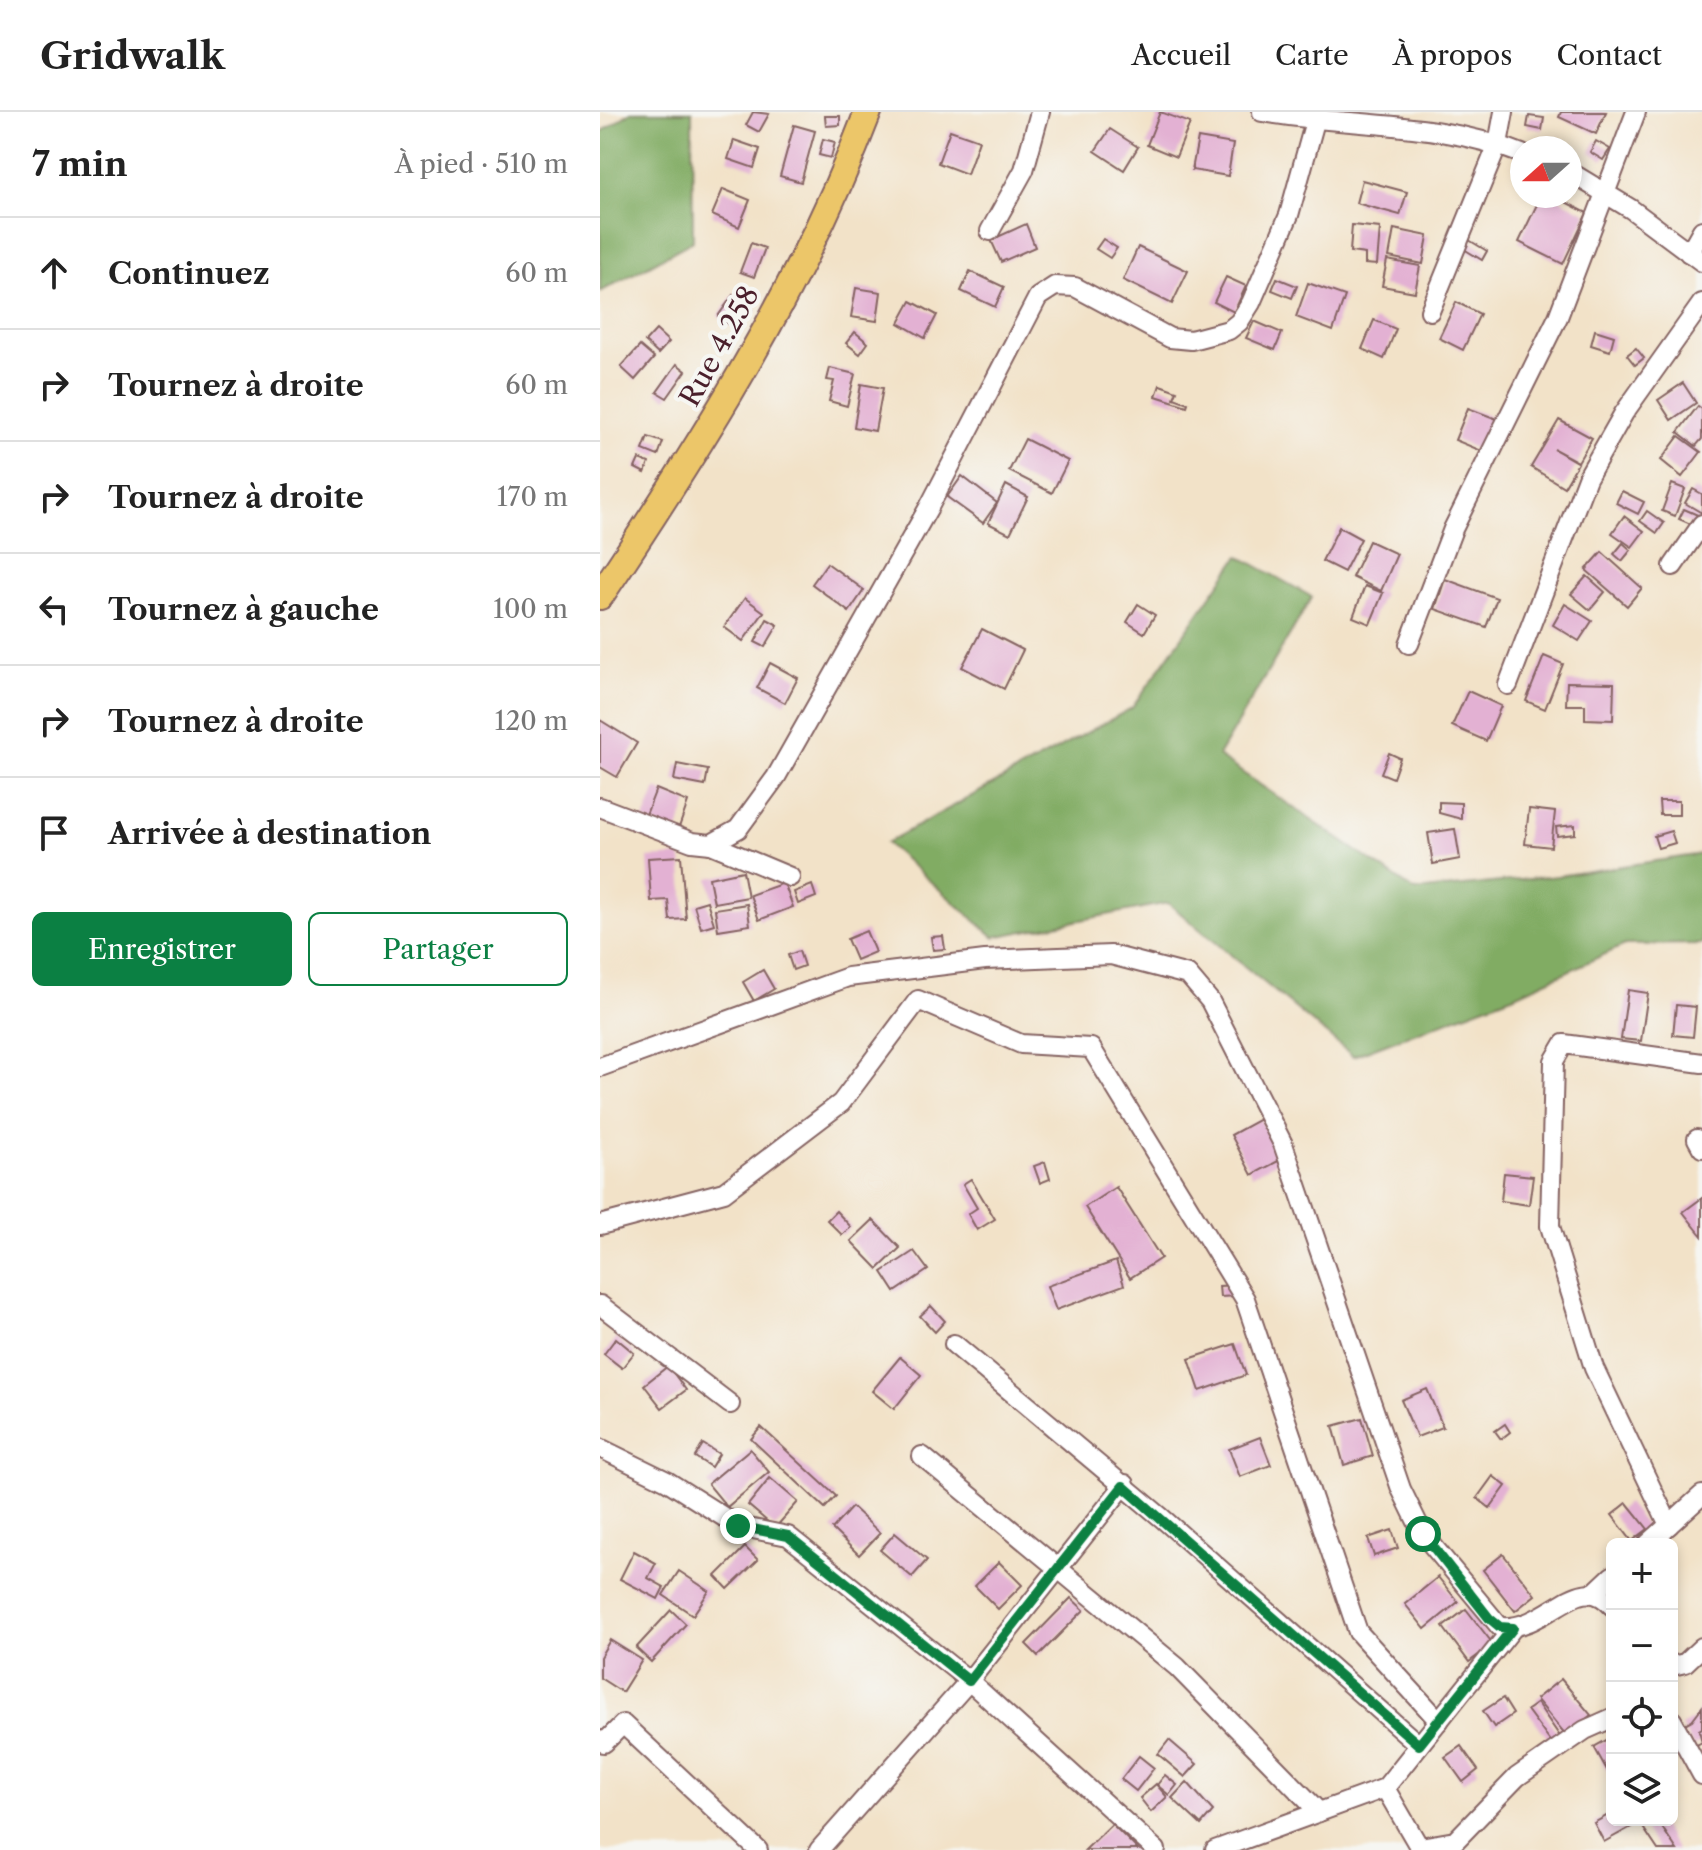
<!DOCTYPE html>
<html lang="fr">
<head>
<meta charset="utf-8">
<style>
  :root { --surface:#fff; --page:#f6f6f6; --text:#222; --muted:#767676; --line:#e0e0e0; --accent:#0b8043 }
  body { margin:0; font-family:"Libre Caslon Text",serif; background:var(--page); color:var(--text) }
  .controls { position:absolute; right:24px; bottom:24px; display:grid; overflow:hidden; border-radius:12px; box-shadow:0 4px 12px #0003 }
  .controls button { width:72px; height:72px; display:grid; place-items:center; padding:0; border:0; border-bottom:2px solid var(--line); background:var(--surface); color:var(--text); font:40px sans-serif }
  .compass { position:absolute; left:910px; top:24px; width:72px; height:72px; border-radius:50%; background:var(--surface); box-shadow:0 4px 12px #0003; rotate:249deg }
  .stop { position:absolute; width:24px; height:24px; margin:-18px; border:6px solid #0b8043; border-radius:50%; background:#fff }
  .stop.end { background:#0b8043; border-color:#fff; box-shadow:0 2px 8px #0008 }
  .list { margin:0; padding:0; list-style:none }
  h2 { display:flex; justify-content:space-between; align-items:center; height:104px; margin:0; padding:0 32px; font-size:34px }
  h2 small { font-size:26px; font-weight:400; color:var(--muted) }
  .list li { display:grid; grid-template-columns:52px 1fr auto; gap:24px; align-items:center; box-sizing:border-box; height:112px; padding:0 32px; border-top:2px solid var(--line) }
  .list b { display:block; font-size:30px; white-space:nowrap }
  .list em { font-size:26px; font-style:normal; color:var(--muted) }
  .actions { display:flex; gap:16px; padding:24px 32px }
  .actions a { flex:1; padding:18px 0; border:2px solid var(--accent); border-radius:12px; text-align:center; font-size:28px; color:var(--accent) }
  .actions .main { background:var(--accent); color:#fff }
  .icon { flex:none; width:44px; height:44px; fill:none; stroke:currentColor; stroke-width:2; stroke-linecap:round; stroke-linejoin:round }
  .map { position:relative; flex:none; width:1102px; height:1738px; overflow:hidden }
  header { display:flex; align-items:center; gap:48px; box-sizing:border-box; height:112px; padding:0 40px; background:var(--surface); border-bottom:2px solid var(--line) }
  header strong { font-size:38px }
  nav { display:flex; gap:44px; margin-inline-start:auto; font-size:28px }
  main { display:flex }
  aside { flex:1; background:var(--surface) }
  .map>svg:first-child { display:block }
  .forest { fill:#81ac63; stroke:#666647; stroke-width:2 }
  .building { fill:#e3b1d3 }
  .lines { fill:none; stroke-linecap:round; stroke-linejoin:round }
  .minor-casing { stroke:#856362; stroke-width:22 }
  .highway-casing { stroke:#856362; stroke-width:30 }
  .minor { stroke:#fff; stroke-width:18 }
  .highway { stroke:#ecc669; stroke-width:26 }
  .route { stroke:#0b8043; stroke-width:10 }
  .labels { text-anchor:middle; stroke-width:8; stroke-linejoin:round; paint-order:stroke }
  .street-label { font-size:28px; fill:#4a1f2b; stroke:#f6f6f2 }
</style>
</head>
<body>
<header>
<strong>Gridwalk</strong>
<nav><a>Accueil</a><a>Carte</a><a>À propos</a><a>Contact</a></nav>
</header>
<main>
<aside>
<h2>7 min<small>À pied · 510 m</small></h2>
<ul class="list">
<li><svg class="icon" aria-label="ahead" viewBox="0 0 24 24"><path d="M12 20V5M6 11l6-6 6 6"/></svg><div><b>Continuez</b></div><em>60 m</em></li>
<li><svg class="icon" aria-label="right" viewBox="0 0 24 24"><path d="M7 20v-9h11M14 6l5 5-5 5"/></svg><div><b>Tournez à droite</b></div><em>60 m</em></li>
<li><svg class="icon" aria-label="right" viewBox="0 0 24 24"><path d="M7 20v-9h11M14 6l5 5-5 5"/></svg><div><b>Tournez à droite</b></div><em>170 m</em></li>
<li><svg class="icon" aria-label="left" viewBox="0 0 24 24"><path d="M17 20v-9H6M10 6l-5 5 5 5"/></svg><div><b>Tournez à gauche</b></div><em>100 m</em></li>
<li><svg class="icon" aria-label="right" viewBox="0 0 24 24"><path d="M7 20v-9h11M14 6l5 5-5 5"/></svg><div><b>Tournez à droite</b></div><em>120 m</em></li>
<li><svg class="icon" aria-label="arrive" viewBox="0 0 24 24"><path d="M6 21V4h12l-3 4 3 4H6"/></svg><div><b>Arrivée à destination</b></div></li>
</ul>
<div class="actions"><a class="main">Enregistrer</a><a>Partager</a></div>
</aside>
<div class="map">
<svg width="1102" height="1738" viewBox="0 0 1102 1738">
  <rect width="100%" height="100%" fill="#f6f6f2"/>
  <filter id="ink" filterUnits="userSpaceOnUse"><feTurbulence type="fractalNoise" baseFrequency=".0125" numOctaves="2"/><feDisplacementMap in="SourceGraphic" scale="16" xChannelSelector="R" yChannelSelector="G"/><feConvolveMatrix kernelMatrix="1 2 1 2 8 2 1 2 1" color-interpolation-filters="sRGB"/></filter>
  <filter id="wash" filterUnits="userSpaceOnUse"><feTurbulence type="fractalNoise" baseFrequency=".006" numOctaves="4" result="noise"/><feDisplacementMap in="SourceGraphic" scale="32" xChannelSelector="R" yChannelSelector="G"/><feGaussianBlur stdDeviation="1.8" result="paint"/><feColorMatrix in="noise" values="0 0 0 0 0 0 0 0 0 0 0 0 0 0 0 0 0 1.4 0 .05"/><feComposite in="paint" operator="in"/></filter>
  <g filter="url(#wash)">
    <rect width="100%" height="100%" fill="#f2e2c8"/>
    <!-- forest -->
    <g class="forest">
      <path d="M31 0H92L93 129 0 180V21Z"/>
      <path d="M639 444 712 485 618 644 815 779 957 764 1102 742V832L1025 833 920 881 753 944 568 791 394 825 286 731 532 596Z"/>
    </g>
    <g id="blocks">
      <!-- building -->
      <g class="building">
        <path d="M153 0 169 2 159 20 146 13Z"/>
        <path d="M560 0 590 11 576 45 547 33Z"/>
        <path d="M961 0H1006L996 22 959 5Z"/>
        <path d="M225 4H240V13L226 14Z"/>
        <path d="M929 4 944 6 942 18 927 15Z"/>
        <path d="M194 13 215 19 201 70 180 64Z"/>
        <path d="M510 17 538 35 524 58 495 39Z"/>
        <path d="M350 18 379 28 367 62 338 51Z"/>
        <path d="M598 26 633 32 628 64 592 58Z"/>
        <path d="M223 27 235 30 231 46 219 43Z"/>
        <path d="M134 28 160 37 154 56 128 47Z"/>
        <path d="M996 29 1010 37 1003 48 990 40Z"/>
        <path d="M762 68 807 80 800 103 756 91Z"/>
        <path d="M123 77 150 88 139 115 112 103Z"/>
        <path d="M941 84H954L987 101 963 152 919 130Z"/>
        <path d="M426 112 435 135 401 150 391 128Z"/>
        <path d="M752 113 780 116 777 153 765 152V142L750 140Z"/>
        <path d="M794 117 828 124 823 152 789 145Z"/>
        <path d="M864 125 887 139 882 148 859 134Z"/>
        <path d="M503 127 517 136 510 146 496 137Z"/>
        <path d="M151 131 165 136 154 165 140 160Z"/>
        <path d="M538 135 588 159 572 192 523 168Z"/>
        <path d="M787 148 820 154 815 180 782 174Z"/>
        <path d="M370 159 404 175 395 195 361 179Z"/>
        <path d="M626 165 646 174 634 200 614 190Z"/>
        <path d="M677 166 697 174 692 186 672 178Z"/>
        <path d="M708 171 745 184 733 219 696 205Z"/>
        <path d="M256 176 281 180 277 209 251 205Z"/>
        <path d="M133 183 152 198 137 218 118 204Z"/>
        <path d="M311 189 337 203 325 226 299 211Z"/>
        <path d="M856 190 880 202 863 238 839 226Z"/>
        <path d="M774 208 796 217 784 247 762 237Z"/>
        <path d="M654 209 682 221 675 238 646 226Z"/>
        <path d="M56 218 69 230 58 242 45 230Z"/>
        <path d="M995 218 1014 224 1010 239 991 233Z"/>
        <path d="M255 220 268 231 260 242 246 231Z"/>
        <path d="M40 234 54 246 35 268 21 255Z"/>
        <path d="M1036 236 1044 246 1035 253 1027 243Z"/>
        <path d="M77 252 86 259 67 286 57 280Z"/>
        <path d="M230 256 255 262 247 294 229 289 234 269 227 268Z"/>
        <path d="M1083 271 1096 291 1071 308 1058 288Z"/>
        <path d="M261 272 283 276 275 319 254 315Z"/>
        <path d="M560 273 577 279 574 286 588 291 587 294 556 284Z"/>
        <path d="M1098 294 1102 297V327L1096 334 1078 320Z"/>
        <path d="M868 296 897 307 884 340 855 328Z"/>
        <path d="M959 308 992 326 978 350 954 337 978 351 964 375 931 355Z"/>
        <path d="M1079 324 1101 340 1082 365 1061 348Z"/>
        <path d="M48 325 63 330 58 344 43 338Z"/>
        <path d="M425 327 468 349 452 381 409 359Z"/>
        <path d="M39 347 49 351 45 361 35 356Z"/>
        <path d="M362 364 397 391 383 411 347 385Z"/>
        <path d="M1072 372 1085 377 1075 404 1062 399Z"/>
        <path d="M406 373 428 385 410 422 388 411Z"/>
        <path d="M1093 377 1102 382V401L1085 391Z"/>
        <path d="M1022 379 1044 390 1038 402 1016 391Z"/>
        <path d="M1084 397 1100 404 1095 414 1079 407Z"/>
        <path d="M1047 399 1064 411 1057 421 1040 409Z"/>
        <path d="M1024 404 1044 419 1032 435 1012 421Z"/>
        <path d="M739 415 761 427 744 460 722 449Z"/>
        <path d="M769 429 797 442 781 479 752 465Z"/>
        <path d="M1023 431 1031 438 1022 449 1014 442Z"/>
        <path d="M1002 440 1042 476 1027 494 986 458Z"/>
        <path d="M227 451 264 478 249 500 212 472Z"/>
        <path d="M987 464 1005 480 990 498 971 482Z"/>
        <path d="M845 467 897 486 886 515 835 497Z"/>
        <path d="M765 474 783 481 770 512 753 505Z"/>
        <path d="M145 486 164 500 143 529 124 515Z"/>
        <path d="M538 492 555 503 544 521 527 510Z"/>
        <path d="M965 492 992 509 979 529 953 513Z"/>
        <path d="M167 507 178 513 165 535 155 530Z"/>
        <path d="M382 517 423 538 404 577 362 555Z"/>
        <path d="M944 544 963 552 945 597 926 589Z"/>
        <path d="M170 551 198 566 185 591 157 576Z"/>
        <path d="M967 570 1014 571 1013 608 985 607V593H966Z"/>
        <path d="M868 579 901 594 886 629 852 614Z"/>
        <path d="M0 608 37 631 17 665 0 655Z"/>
        <path d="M789 641 800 646 793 666 781 661Z"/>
        <path d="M77 652 108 658 105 674 74 668Z"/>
        <path d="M56 677 88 690 77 721 44 708Z"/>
        <path d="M1059 689H1079V703H1060Z"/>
        <path d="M839 690 861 691V707L839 701Z"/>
        <path d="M929 697 955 700 951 735 925 732Z"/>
        <path d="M975 713V722L957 724 956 715Z"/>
        <path d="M855 717 860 747 833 752 828 721Z"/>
        <path d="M1071 719 1075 731 1058 736 1054 724Z"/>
        <path d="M81 744 86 807 70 808 68 788 51 789 48 746Z"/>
        <path d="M143 759 148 785 114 791 109 766Z"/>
        <path d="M184 771 193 795 159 808 150 783Z"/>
        <path d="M212 773 216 785 198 792 194 780Z"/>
        <path d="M107 789 114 812 101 816 94 793Z"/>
        <path d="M147 792 150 813 118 818 115 797Z"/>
        <path d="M266 819 275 840 256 848 247 827Z"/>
        <path d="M343 824 345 837 333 838 331 825Z"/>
        <path d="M199 839 204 854 193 858 188 843Z"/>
        <path d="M163 858 174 877 154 889 143 870Z"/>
        <path d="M1028 878 1048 881 1041 929 1021 927Z"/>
        <path d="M1076 893 1096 895 1093 925 1073 923Z"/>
        <path d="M660 1007 682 1047 652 1063 631 1023Z"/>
        <path d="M445 1050 450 1067 440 1071 434 1054Z"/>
        <path d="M904 1061 933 1064 929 1093 901 1089Z"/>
        <path d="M371 1067 395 1107 377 1118 368 1102 377 1096 363 1072Z"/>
        <path d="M516 1075 561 1146 530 1166 485 1095Z"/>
        <path d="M1102 1086V1124L1083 1100Z"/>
        <path d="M236 1099 251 1115 242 1123 227 1108Z"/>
        <path d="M273 1108 300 1136 278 1157 251 1129Z"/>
        <path d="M314 1139 328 1158 295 1180 282 1160Z"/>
        <path d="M516 1149 524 1173 456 1198 447 1174Z"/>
        <path d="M635 1173 636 1184 620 1185 619 1174Z"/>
        <path d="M331 1194 345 1209 335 1220 320 1204Z"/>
        <path d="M16 1226 34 1241 22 1256 4 1242Z"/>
        <path d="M635 1232 646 1263 600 1279 589 1247Z"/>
        <path d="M300 1245 321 1263 294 1297 272 1279Z"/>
        <path d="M68 1254 86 1278 62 1296 44 1273Z"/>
        <path d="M827 1277 843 1315 817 1325 801 1288Z"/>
        <path d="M762 1306 773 1344 744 1353 733 1314Z"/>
        <path d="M905 1312 910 1320 901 1327 895 1319Z"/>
        <path d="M161 1315 236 1384 225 1396 151 1327Z"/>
        <path d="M660 1325 671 1353 640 1365 629 1337Z"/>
        <path d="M103 1332 119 1342 111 1355 95 1345Z"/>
        <path d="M150 1337 169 1360 127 1395 108 1372Z"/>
        <path d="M893 1364 906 1374 890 1396 877 1386Z"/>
        <path d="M170 1366 198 1390 175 1416 148 1393Z"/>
        <path d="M1027 1391 1048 1417 1032 1429 1012 1403Z"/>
        <path d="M252 1395 280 1421 259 1443 232 1417Z"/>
        <path d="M792 1418 798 1436 774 1444 768 1426Z"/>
        <path d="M295 1421 327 1448 312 1465 280 1438Z"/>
        <path d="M145 1435 158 1448 128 1477 116 1464Z"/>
        <path d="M34 1439 56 1451 48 1466 64 1475 58 1487 20 1467Z"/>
        <path d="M903 1442 935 1483 915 1499 883 1458Z"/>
        <path d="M399 1450 422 1473 398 1497 375 1474Z"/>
        <path d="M79 1459 109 1479 93 1503 63 1483Z"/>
        <path d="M838 1465 858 1490 825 1517 805 1492Z"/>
        <path d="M471 1486 484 1498 438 1544 426 1532Z"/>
        <path d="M866 1497 893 1532 869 1550 843 1515Z"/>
        <path d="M71 1498 86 1512 51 1550 36 1536Z"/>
        <path d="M10 1528 42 1548 22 1580 0 1566V1545Z"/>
        <path d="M961 1567 991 1603 966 1623 936 1587Z"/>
        <path d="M903 1586 913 1602 894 1615 883 1599Z"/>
        <path d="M937 1591 961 1626 952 1632 927 1598Z"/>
        <path d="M1102 1595V1616L1099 1618 1102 1630 1093 1635 1081 1614 1092 1608Z"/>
        <path d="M1012 1625V1667L994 1635Z"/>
        <path d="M569 1628 597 1652 585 1665 558 1642Z"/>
        <path d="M861 1634 878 1658 863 1670 845 1645Z"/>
        <path d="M539 1644 554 1656 536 1679 521 1667Z"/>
        <path d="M565 1663 577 1673 569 1683 557 1673Z"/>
        <path d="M587 1670 613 1699 601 1713 572 1686Z"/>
        <path d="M556 1672 567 1685 551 1700 540 1686Z"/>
        <path d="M1012 1701V1708H1027L1031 1715 1004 1730 994 1711Z"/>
        <path d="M1038 1708H1057L1077 1738H1058Z"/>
        <path d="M512 1712 538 1738H485Z"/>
      </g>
    </g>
  </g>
  <g filter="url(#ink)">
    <use href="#blocks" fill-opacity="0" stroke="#856362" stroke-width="2"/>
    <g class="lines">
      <defs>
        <g id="minor">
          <path d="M662 0C749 15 838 8 922 42"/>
          <path d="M970 60 1031 97 1102 150"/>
          <path d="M390 119 424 58 440 0"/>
          <path d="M1089 141 1102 118"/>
          <path d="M830 199 898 32 904 0"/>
          <path d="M1073 454 1102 412"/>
          <path d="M809 532 853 417 958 205 1036 0"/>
          <path d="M908 573 987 366 1024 301 1102 191"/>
          <path d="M0 695 92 730 111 732 138 717 176 665 329 395 438 185 455 174 475 175 570 226 591 228 629 218 639 210 651 191 689 103 715 9"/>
          <path d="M111 732 190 765"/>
          <path d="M0 955 248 865 385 848 511 843 588 863 610 889 683 1032 801 1377 823 1422 900 1515C949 1519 979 1455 1012 1494"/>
          <path d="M1097 1027 1102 1036"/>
          <path d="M0 1113 124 1080 241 991 318 888 421 932 491 936 645 1187 758 1520 839 1609"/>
          <path d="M0 1193 130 1292"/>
          <path d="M354 1232 562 1406 819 1633"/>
          <path d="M0 1336 67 1369 138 1414 188 1424 367 1567 556 1738"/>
          <path d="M322 1344 577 1555 719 1700"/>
          <path d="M1069 1413 994 1256 950 1114 954 949 964 932 1102 951"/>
          <path d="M1048 1432 1102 1383"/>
          <path d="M995 1480 1012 1464"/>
          <path d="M1072 1554 1085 1551 1102 1535"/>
          <path d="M1072 1608 1102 1663"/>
          <path d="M0 1628 4 1631 23 1612 158 1738"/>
          <path d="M785 1676 821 1738"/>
          <path d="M820 1735 855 1729 917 1665 985 1618 1012 1606"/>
          <path d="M219 1738 369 1569 525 1372"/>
          <path d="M615 1738 785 1676 913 1516"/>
        </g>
        <path id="highway" d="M0 484C103 330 202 174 268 0"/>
      </defs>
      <!-- minor casing -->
      <use href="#minor" class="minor-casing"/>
      <!-- highway casing -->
      <use href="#highway" class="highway-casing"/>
      <!-- minor -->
      <use href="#minor" class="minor"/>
      <!-- highway -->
      <use href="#highway" class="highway"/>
    </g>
  </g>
  <g class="lines" filter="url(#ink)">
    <!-- route -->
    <path class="route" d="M138 1414 188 1424 369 1569 523 1374 819 1633 913 1516 900 1515 889 1506 823 1422"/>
  </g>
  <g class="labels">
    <!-- street labels -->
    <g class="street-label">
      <text transform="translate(119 234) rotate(-61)" y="10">Rue 4.258</text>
    </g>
  </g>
</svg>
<div class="controls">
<button>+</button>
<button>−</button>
<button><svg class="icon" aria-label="locate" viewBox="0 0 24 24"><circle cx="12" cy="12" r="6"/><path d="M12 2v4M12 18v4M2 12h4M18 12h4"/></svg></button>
<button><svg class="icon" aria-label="layers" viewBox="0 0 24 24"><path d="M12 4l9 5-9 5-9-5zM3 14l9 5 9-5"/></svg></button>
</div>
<svg class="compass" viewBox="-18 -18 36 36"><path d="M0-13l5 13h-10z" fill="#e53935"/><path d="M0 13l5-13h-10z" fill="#767676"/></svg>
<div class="stop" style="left:823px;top:1422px"></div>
<div class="stop end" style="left:138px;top:1414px"></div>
</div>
</main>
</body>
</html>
